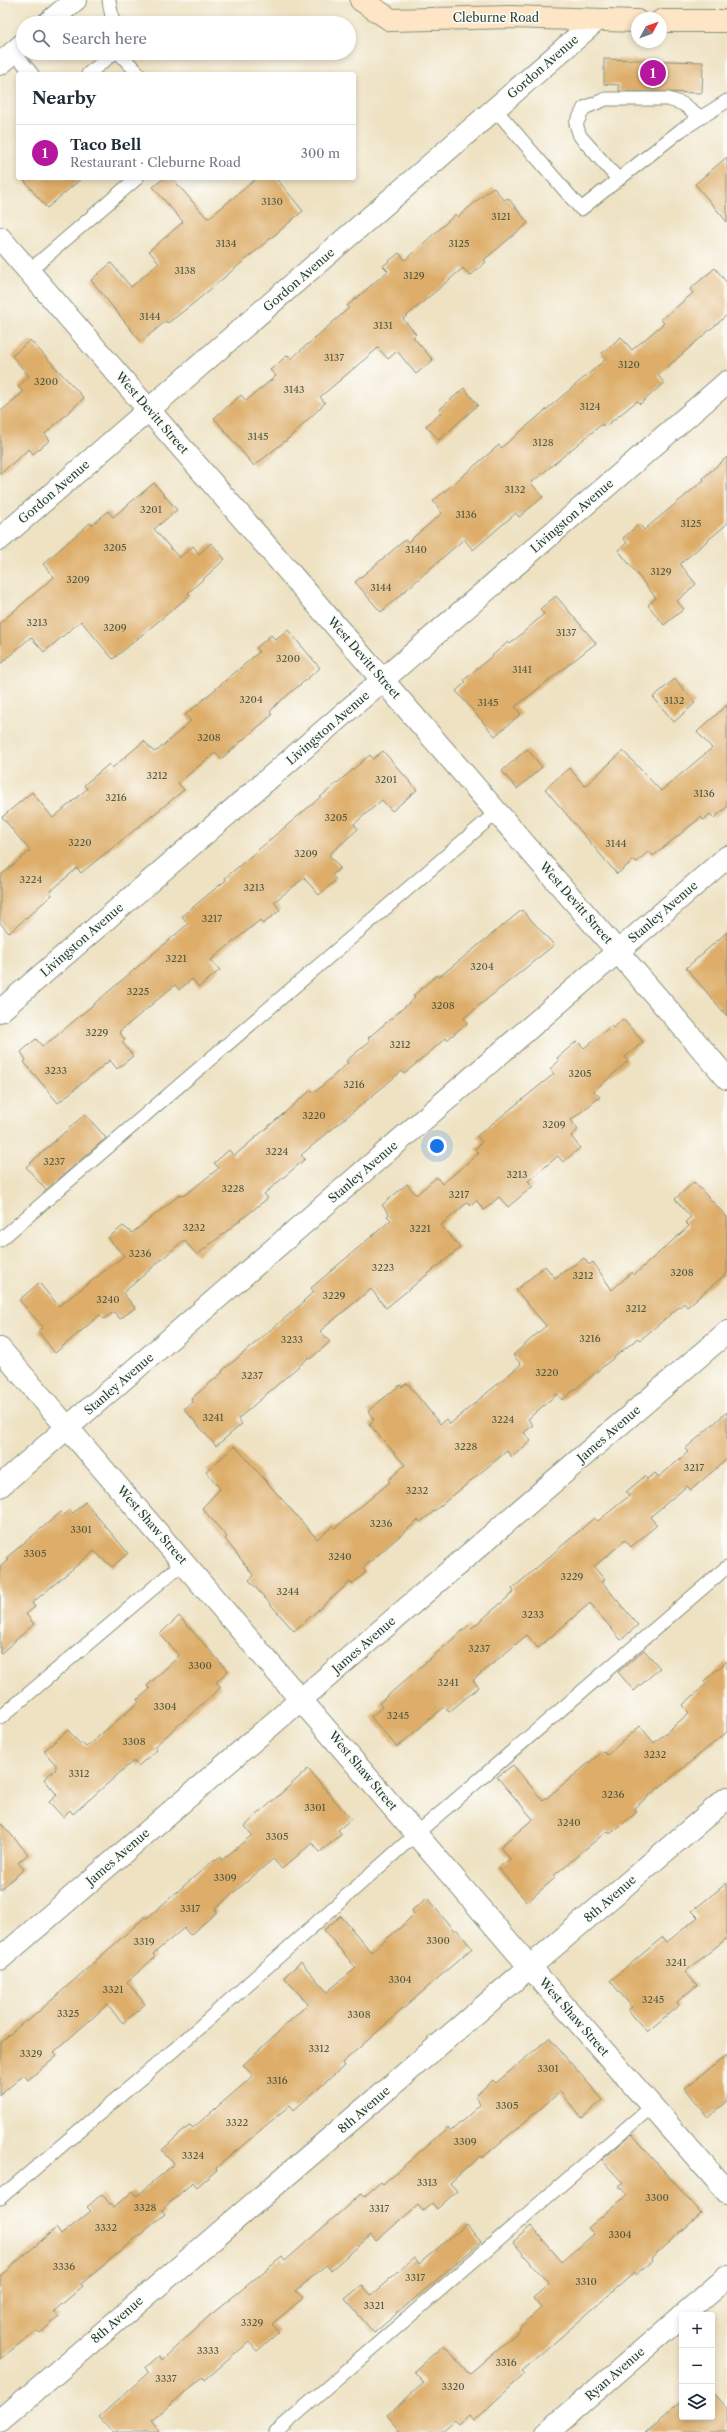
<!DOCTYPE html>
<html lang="en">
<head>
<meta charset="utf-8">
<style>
  :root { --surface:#fff; --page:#f2f2f3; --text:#1f2937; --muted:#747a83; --line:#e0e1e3; --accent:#b5179e }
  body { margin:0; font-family:"Libre Caslon Text",serif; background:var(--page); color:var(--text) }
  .controls { position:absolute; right:12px; bottom:12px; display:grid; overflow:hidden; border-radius:4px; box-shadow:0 2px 6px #0003 }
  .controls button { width:36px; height:36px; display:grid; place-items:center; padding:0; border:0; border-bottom:1px solid var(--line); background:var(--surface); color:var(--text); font:20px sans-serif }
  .compass { position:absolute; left:631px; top:12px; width:36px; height:36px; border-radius:50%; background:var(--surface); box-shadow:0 2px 6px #0003; rotate:49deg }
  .you { position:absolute; left:437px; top:1146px; width:14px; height:14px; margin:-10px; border:3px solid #fff; border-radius:50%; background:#1a73e8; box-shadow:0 0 0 6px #1a73e833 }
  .badge { display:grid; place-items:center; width:26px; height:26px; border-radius:50%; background:var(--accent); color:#fff; font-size:13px; font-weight:700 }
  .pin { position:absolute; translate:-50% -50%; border:2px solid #fff; box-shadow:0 1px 4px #0006 }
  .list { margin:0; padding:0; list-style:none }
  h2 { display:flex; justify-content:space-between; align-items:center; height:52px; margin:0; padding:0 16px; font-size:17px }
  h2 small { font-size:13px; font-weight:400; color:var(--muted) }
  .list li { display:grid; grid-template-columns:26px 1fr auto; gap:12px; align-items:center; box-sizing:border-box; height:56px; padding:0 16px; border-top:1px solid var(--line) }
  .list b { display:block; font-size:15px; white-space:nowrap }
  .list p { margin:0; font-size:13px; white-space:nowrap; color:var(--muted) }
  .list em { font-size:13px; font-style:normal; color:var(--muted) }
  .icon { flex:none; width:22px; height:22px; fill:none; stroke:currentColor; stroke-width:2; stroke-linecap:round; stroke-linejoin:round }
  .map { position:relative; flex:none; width:727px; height:2432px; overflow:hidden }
  .search { position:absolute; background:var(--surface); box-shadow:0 2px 6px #0003; left:16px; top:16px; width:340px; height:44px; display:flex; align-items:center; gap:10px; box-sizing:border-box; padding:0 14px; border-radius:22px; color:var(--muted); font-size:15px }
  .panel { position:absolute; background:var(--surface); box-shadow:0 2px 6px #0003; left:16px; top:72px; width:340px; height:108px; border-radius:4px }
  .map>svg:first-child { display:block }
  .building { fill:#ddad69 }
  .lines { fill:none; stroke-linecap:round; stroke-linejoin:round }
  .service-casing { stroke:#86907c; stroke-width:15 }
  .minor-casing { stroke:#86907c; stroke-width:24 }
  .secondary-casing { stroke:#86907c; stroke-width:24 }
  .service { stroke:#fff; stroke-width:13 }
  .minor { stroke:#fff; stroke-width:22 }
  .secondary { stroke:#fde5c5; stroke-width:22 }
  .labels { text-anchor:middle; stroke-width:3; stroke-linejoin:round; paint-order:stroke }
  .number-label { font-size:10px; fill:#4e5941 }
  .street-label { font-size:12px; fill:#1f3d34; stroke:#fdfcf7 }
</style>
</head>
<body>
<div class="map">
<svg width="727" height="2432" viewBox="0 0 727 2432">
  <rect width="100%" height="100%" fill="#fdfcf7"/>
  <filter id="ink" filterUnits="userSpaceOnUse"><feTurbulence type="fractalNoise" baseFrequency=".025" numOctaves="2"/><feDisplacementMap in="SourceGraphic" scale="8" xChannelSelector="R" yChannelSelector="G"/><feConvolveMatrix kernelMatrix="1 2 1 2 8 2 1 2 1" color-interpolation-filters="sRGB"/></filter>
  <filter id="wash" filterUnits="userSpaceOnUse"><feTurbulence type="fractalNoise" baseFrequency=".012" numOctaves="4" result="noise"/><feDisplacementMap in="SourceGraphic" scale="16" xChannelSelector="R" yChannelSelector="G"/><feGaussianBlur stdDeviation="0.9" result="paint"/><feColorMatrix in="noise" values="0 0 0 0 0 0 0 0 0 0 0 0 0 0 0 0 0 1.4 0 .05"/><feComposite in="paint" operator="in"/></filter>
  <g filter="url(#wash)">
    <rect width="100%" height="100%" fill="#eee2c3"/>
    <g id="blocks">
      <!-- building -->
      <g class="building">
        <path d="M604 59 703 62 702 93 619 91V85L604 84Z"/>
        <path d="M727 157V222L695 184Z"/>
        <path d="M22 178H82L47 208Z"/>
        <path d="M164 178H172L206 217 209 218 257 178H276L303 211 194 303 168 323 166 321 141 342 91 280 111 263 131 287 159 263 149 251 183 222 153 187Z"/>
        <path d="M493 187 504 200 508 198 528 223 484 260 486 262 470 276 463 268 403 319 416 334 413 337 433 360 416 374 397 351 388 359 378 348 320 397 325 403 289 438 254 466 214 418 241 395 246 401 276 376 270 370 288 355 291 359 349 308 347 306 388 271 383 266 399 253 405 260 456 214 458 217Z"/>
        <path d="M715 268 727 283V315L658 375 664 383 640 404 637 401 605 427 602 424 531 483 543 497 519 517 516 513 473 550 464 539 381 612 355 582 405 540 408 542 442 513 433 501 499 445 501 448 606 359 601 354 621 337 632 350 664 323 661 320 693 293 690 289Z"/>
        <path d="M30 340 84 398 45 434 50 440 33 454 29 449 0 474V412L23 392 18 387 29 376 12 356Z"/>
        <path d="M464 388 478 405 439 440 426 426 441 413 439 410Z"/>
        <path d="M727 457V524L680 564 696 584 677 601 684 609 664 625 648 605 656 598 618 550 627 543 623 538 639 524 644 530 704 480 703 478Z"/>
        <path d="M154 483 177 510 154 529 179 558 193 546 199 554 211 543 225 559 188 593 190 595 113 659 81 621 44 652 31 637 0 664V623L54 577 43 564 90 523 92 525 108 511 113 517Z"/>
        <path d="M556 596 596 643 515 707 521 714 495 736 456 691 466 682 464 680 508 642 510 644 544 614 540 609Z"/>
        <path d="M288 630 320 668 277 704 270 712 272 715 237 745 221 759 215 753 178 783 184 790 81 873 77 868 50 892 52 895 9 933 0 923V876L30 851 2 817 32 792 53 818 87 789 84 785 109 764 112 768 144 741 154 752 158 750 191 721 185 715 259 652 256 648 271 635 276 640Z"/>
        <path d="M675 679 695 703 674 722 653 697Z"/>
        <path d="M727 705V807L714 818 710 814 703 820 701 817 653 856 649 851 637 862 634 860 617 874 545 789 569 768 585 786 623 751 661 791 712 748 697 732Z"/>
        <path d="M527 749 542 767 517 789 502 771Z"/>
        <path d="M383 751 417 790 392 811 382 800 354 824 358 829 329 855 340 868 332 875 336 880 319 895 304 878 274 902 280 910 263 924 260 920 211 960 220 970 199 987 192 979 179 990 175 985 119 1032 125 1040 122 1042 133 1056 117 1069 110 1060 58 1103 24 1062 26 1060 21 1052 36 1039 42 1046 54 1038 188 924 182 916 226 880 225 878 370 755 373 759Z"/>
        <path d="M522 910 554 945 471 1012 464 1018 467 1023 447 1040 446 1038 404 1074 402 1071 301 1155 305 1159 264 1194 268 1198 197 1255 184 1240 123 1293 135 1308 120 1319 114 1312 104 1319 100 1315 55 1353 38 1331 43 1327 19 1300 39 1283 59 1306 124 1256 108 1238 123 1226 132 1233 181 1194 185 1195 219 1168 214 1163 229 1150 234 1156 311 1090 314 1093 348 1063 346 1061 370 1041 368 1038 415 998 413 996 437 975 439 977Z"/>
        <path d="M727 932V1016L686 968Z"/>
        <path d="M623 1019 643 1042 625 1057 628 1061 594 1091 600 1097 571 1120 578 1130 571 1136 580 1148 563 1162 558 1156 528 1181 533 1186 508 1207 499 1197 484 1210 476 1200 471 1205 468 1202 441 1225 460 1248 386 1308 371 1289 320 1331 330 1342 310 1359 308 1358 238 1419 242 1424 216 1446 184 1409 193 1402 191 1399 223 1372 222 1371 304 1302 303 1301 314 1292 311 1288 391 1220 387 1216 389 1214 382 1205 407 1184 416 1195 437 1177 442 1184 479 1153 475 1149 482 1142 477 1136 554 1074 550 1069 559 1061 557 1058 577 1041 584 1048 611 1026 613 1028Z"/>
        <path d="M85 1114 106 1138 46 1190 26 1167Z"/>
        <path d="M694 1182 727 1217V1273L687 1307 684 1303 640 1340 638 1338 562 1400 557 1394 528 1419 533 1425 524 1433 531 1441 512 1457 507 1451 428 1516 420 1522 418 1520 363 1568 366 1572 352 1584 350 1582 294 1631 249 1580 254 1576 225 1539 227 1537 202 1508 220 1489 206 1471 235 1446 317 1539 333 1526 335 1528 390 1482 388 1480 405 1465 369 1424 374 1420 368 1411 400 1385 402 1387 407 1383 440 1424 446 1419 450 1424 519 1366 521 1364 513 1355 546 1326 516 1290 545 1266 555 1278 584 1258 589 1265 593 1262 612 1290 632 1272 634 1275 689 1226 685 1222 691 1217 675 1199Z"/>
        <path d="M727 1412V1459L691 1490 687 1486 650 1517 657 1525 631 1547 625 1540 594 1567 605 1580 602 1582 638 1625 621 1640 590 1603 538 1648 527 1635 473 1680 479 1687 449 1712 444 1707 397 1747 371 1717 382 1707 379 1703 469 1625 472 1628 514 1592 512 1589 585 1526 594 1518 598 1521 629 1496 626 1492 645 1476 647 1479 655 1473 659 1477 688 1452 685 1449Z"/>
        <path d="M85 1502 128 1553 112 1567 94 1551 32 1603 35 1607 26 1614 34 1624 0 1654V1567L8 1560 6 1558 61 1512 64 1515 70 1510 73 1513Z"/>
        <path d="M179 1616 228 1671 216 1682 221 1687 154 1747 157 1750 138 1766 135 1762H132L73 1814 70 1810 63 1817 49 1802 57 1795 44 1779 56 1768V1765L44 1751 68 1730 80 1744 82 1743 86 1747 139 1702 137 1700 150 1689 147 1686 179 1656 160 1634Z"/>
        <path d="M644 1650 660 1668 634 1691 618 1672Z"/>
        <path d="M727 1661V1732L634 1808 637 1812 610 1834 607 1831 553 1876 555 1878 527 1902 498 1868 510 1859 500 1847 533 1819 497 1777 513 1765 543 1801 603 1751 607 1755 640 1726 654 1743 689 1713 683 1705 706 1684 704 1681Z"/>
        <path d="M308 1769 351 1819 338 1830 342 1834 320 1852 312 1843 282 1869 273 1859 215 1909 217 1912 190 1935 184 1928 153 1954 155 1957 127 1982 145 2004 123 2023 107 2005 54 2052 57 2055 28 2080 24 2075 0 2095V2043L26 2020 27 2022 145 1917 147 1918 215 1859 216 1861 220 1857 222 1860 252 1835 245 1826Z"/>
        <path d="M0 1822 28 1854 18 1863 24 1869 0 1890Z"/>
        <path d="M727 1883V1938L685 1972 697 1985 677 2002 679 2005 647 2032 628 2010 632 2007 610 1981 658 1941 663 1937 667 1942 698 1917 692 1911Z"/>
        <path d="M427 1898 454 1931 456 1929 472 1948 342 2063 344 2066 294 2110 290 2105 216 2168 217 2170 197 2187 193 2182 162 2210 165 2214 81 2284 83 2286 54 2311 59 2317 40 2333 37 2330 0 2359V2276L56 2228 61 2235 91 2211 87 2207 102 2194 113 2208 133 2191 137 2196 174 2164 162 2150 190 2125 193 2128 253 2076 243 2065 308 2004 284 1977 301 1962 327 1992 356 1968 324 1930 341 1916 371 1952 401 1927 414 1914 412 1910Z"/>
        <path d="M549 2038 603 2100 582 2118 560 2092 482 2158 480 2156 450 2183 457 2191 437 2209 432 2203 423 2211 418 2205 376 2241 371 2235 331 2270 326 2265 296 2291 303 2298 272 2324 279 2332 257 2351 249 2342 205 2380 203 2377 151 2421 160 2432H113L99 2417 149 2372 146 2367 159 2356 162 2360 208 2317 282 2257 285 2261 362 2193 365 2196 381 2182 383 2184 448 2127 451 2131 480 2105 476 2095 493 2080 496 2083Z"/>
        <path d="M727 2055V2102L708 2117 685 2088Z"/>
        <path d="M632 2134 701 2214 660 2250 651 2259 652 2261 635 2275 634 2273 522 2371 525 2374 473 2421 469 2416 459 2425 455 2420 441 2432H401L387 2415 424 2383 414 2371 444 2345 469 2374 520 2330 519 2328 541 2308 533 2298 549 2284 513 2242 531 2226 562 2262 594 2234 588 2228 627 2195 619 2186 623 2183 602 2160Z"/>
        <path d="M466 2224 481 2242 374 2333 345 2299 362 2285 371 2295 414 2258 419 2264Z"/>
        <path d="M715 2394 727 2408V2432H645L682 2401V2417H712V2396Z"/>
      </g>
    </g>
  </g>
  <g filter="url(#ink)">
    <use href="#blocks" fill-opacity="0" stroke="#86907c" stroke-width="1"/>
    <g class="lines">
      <defs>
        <g id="service">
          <path d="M109 0 113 23"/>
          <path d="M14 52 32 74"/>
          <path d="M119 53 139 74"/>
          <path d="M88 74 114 53"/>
          <path d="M495 109 581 209 681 130 727 101"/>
          <path d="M618 179 580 136 576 124 584 108 606 99H668L683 104 699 116"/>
          <path d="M29 271 137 178"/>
          <path d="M0 1240 497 812"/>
          <path d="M0 1718 184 1562"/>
          <path d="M0 2198 175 2049 416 1834 727 1567"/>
          <path d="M276 2432 652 2106"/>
        </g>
        <g id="minor">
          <path d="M48 23 75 0"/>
          <path d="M0 64 23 44"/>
          <path d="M0 238 727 1078"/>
          <path d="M0 539 597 20"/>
          <path d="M0 1011 727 382"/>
          <path d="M0 1349 530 1967 727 2192"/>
          <path d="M0 1486 727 857"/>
          <path d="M0 1959 727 1332"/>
          <path d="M683 2315 727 2277"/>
          <path d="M0 2421 727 1798"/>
          <path d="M548 2432 682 2316"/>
        </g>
        <g id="secondary">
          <path d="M361 0 391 20 510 17 637 21"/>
          <path d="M661 21H727"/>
        </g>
      </defs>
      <!-- service casing -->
      <use href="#service" class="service-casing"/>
      <!-- minor casing -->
      <use href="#minor" class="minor-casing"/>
      <!-- secondary casing -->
      <use href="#secondary" class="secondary-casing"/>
      <!-- service -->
      <use href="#service" class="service"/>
      <!-- minor -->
      <use href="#minor" class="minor"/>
      <!-- secondary -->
      <use href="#secondary" class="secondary"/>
    </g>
  </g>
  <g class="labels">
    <!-- number labels -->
    <g class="number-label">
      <text x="272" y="205">3130</text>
      <text x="501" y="220">3121</text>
      <text x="226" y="247">3134</text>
      <text x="459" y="247">3125</text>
      <text x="185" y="274">3138</text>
      <text x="414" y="279">3129</text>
      <text x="150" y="320">3144</text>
      <text x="383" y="329">3131</text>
      <text x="334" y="361">3137</text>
      <text x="629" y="368">3120</text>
      <text x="46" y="385">3200</text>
      <text x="294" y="393">3143</text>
      <text x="590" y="410">3124</text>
      <text x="258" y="440">3145</text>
      <text x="543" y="446">3128</text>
      <text x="515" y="493">3132</text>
      <text x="151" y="513">3201</text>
      <text x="466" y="518">3136</text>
      <text x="691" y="527">3125</text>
      <text x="115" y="551">3205</text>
      <text x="416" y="553">3140</text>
      <text x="661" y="575">3129</text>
      <text x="78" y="583">3209</text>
      <text x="381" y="591">3144</text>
      <text x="37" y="626">3213</text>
      <text x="115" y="631">3209</text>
      <text x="566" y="636">3137</text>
      <text x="288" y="662">3200</text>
      <text x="522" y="673">3141</text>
      <text x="251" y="703">3204</text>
      <text x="674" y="704">3132</text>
      <text x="488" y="706">3145</text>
      <text x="209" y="741">3208</text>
      <text x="157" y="779">3212</text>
      <text x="386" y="783">3201</text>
      <text x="704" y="797">3136</text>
      <text x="116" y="801">3216</text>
      <text x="336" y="821">3205</text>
      <text x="80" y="846">3220</text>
      <text x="616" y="847">3144</text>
      <text x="306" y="857">3209</text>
      <text x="31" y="883">3224</text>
      <text x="254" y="891">3213</text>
      <text x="212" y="922">3217</text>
      <text x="176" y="962">3221</text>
      <text x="482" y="970">3204</text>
      <text x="138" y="995">3225</text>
      <text x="443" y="1009">3208</text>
      <text x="97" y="1036">3229</text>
      <text x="400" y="1048">3212</text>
      <text x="56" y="1074">3233</text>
      <text x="580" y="1077">3205</text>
      <text x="354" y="1088">3216</text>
      <text x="314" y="1119">3220</text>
      <text x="554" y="1128">3209</text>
      <text x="277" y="1155">3224</text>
      <text x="54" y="1165">3237</text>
      <text x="517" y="1178">3213</text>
      <text x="233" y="1192">3228</text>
      <text x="459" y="1198">3217</text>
      <text x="194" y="1231">3232</text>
      <text x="420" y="1232">3221</text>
      <text x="140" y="1257">3236</text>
      <text x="383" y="1271">3223</text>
      <text x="682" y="1276">3208</text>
      <text x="583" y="1279">3212</text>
      <text x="334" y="1299">3229</text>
      <text x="108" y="1303">3240</text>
      <text x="636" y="1312">3212</text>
      <text x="590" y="1342">3216</text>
      <text x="292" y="1343">3233</text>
      <text x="547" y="1376">3220</text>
      <text x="252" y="1379">3237</text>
      <text x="213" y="1421">3241</text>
      <text x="503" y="1423">3224</text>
      <text x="466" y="1450">3228</text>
      <text x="694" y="1471">3217</text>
      <text x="417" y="1494">3232</text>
      <text x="381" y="1527">3236</text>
      <text x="81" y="1533">3301</text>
      <text x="35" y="1557">3305</text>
      <text x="340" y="1560">3240</text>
      <text x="572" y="1580">3229</text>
      <text x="288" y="1595">3244</text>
      <text x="533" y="1618">3233</text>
      <text x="479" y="1652">3237</text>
      <text x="200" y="1669">3300</text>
      <text x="448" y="1686">3241</text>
      <text x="165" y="1710">3304</text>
      <text x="398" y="1719">3245</text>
      <text x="134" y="1745">3308</text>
      <text x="655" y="1758">3232</text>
      <text x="79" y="1777">3312</text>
      <text x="613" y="1798">3236</text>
      <text x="315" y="1811">3301</text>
      <text x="569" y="1826">3240</text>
      <text x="277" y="1840">3305</text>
      <text x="225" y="1881">3309</text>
      <text x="190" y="1912">3317</text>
      <text x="438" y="1944">3300</text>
      <text x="144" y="1945">3319</text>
      <text x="676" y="1966">3241</text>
      <text x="400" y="1983">3304</text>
      <text x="113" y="1993">3321</text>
      <text x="653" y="2003">3245</text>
      <text x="68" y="2017">3325</text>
      <text x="359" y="2018">3308</text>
      <text x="319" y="2052">3312</text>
      <text x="31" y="2057">3329</text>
      <text x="548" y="2072">3301</text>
      <text x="277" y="2084">3316</text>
      <text x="507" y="2109">3305</text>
      <text x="237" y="2126">3322</text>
      <text x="465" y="2145">3309</text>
      <text x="193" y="2159">3324</text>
      <text x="427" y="2186">3313</text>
      <text x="657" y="2201">3300</text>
      <text x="145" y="2211">3328</text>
      <text x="379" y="2212">3317</text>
      <text x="106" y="2231">3332</text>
      <text x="620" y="2238">3304</text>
      <text x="64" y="2270">3336</text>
      <text x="415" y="2281">3317</text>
      <text x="586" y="2285">3310</text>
      <text x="374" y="2309">3321</text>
      <text x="252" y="2326">3329</text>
      <text x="208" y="2354">3333</text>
      <text x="506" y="2366">3316</text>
      <text x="166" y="2382">3337</text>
      <text x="453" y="2390">3320</text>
    </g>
    <!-- street labels -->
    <g class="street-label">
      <text x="496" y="22">Cleburne Road</text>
      <text transform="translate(543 67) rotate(-41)" y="4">Gordon Avenue</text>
      <text transform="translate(299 280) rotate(-41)" y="4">Gordon Avenue</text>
      <text transform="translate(152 413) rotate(49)" y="4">West Devitt Street</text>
      <text transform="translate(54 492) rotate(-41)" y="4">Gordon Avenue</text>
      <text transform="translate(572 516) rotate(-41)" y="4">Livingston Avenue</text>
      <text transform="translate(364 658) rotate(49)" y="4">West Devitt Street</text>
      <text transform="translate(328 728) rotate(-41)" y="4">Livingston Avenue</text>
      <text transform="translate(576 903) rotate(49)" y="4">West Devitt Street</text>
      <text transform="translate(663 912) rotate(-41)" y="4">Stanley Avenue</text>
      <text transform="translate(82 940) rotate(-41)" y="4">Livingston Avenue</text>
      <text transform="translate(363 1172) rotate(-41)" y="4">Stanley Avenue</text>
      <text transform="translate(119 1384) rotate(-41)" y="4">Stanley Avenue</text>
      <text transform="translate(609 1434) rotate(-41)" y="4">James Avenue</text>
      <text transform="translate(152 1525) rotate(49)" y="4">West Shaw Street</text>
      <text transform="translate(364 1645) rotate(-41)" y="4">James Avenue</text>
      <text transform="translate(363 1771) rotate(50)" y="4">West Shaw Street</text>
      <text transform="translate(118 1857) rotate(-41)" y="4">James Avenue</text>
      <text transform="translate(610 1899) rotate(-41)" y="4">8th Avenue</text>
      <text transform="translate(574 2017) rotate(49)" y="4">West Shaw Street</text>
      <text transform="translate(364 2110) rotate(-41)" y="4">8th Avenue</text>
      <text transform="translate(117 2320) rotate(-41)" y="4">8th Avenue</text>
      <text transform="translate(615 2374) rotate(-41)" y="4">Ryan Avenue</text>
    </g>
  </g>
</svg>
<div class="controls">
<button>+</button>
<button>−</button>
<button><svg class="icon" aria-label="layers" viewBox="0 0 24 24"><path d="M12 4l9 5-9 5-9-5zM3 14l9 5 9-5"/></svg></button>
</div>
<svg class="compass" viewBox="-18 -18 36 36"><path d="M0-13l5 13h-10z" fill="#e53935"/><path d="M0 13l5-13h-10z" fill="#747a83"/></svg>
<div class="you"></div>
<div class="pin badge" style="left:653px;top:73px">1</div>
<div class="search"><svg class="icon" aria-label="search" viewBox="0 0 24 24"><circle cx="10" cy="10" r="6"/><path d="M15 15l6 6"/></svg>Search here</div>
<section class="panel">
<h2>Nearby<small></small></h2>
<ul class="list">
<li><span class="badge">1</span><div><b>Taco Bell</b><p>Restaurant · Cleburne Road</p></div><em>300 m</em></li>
</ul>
</section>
</div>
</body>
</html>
